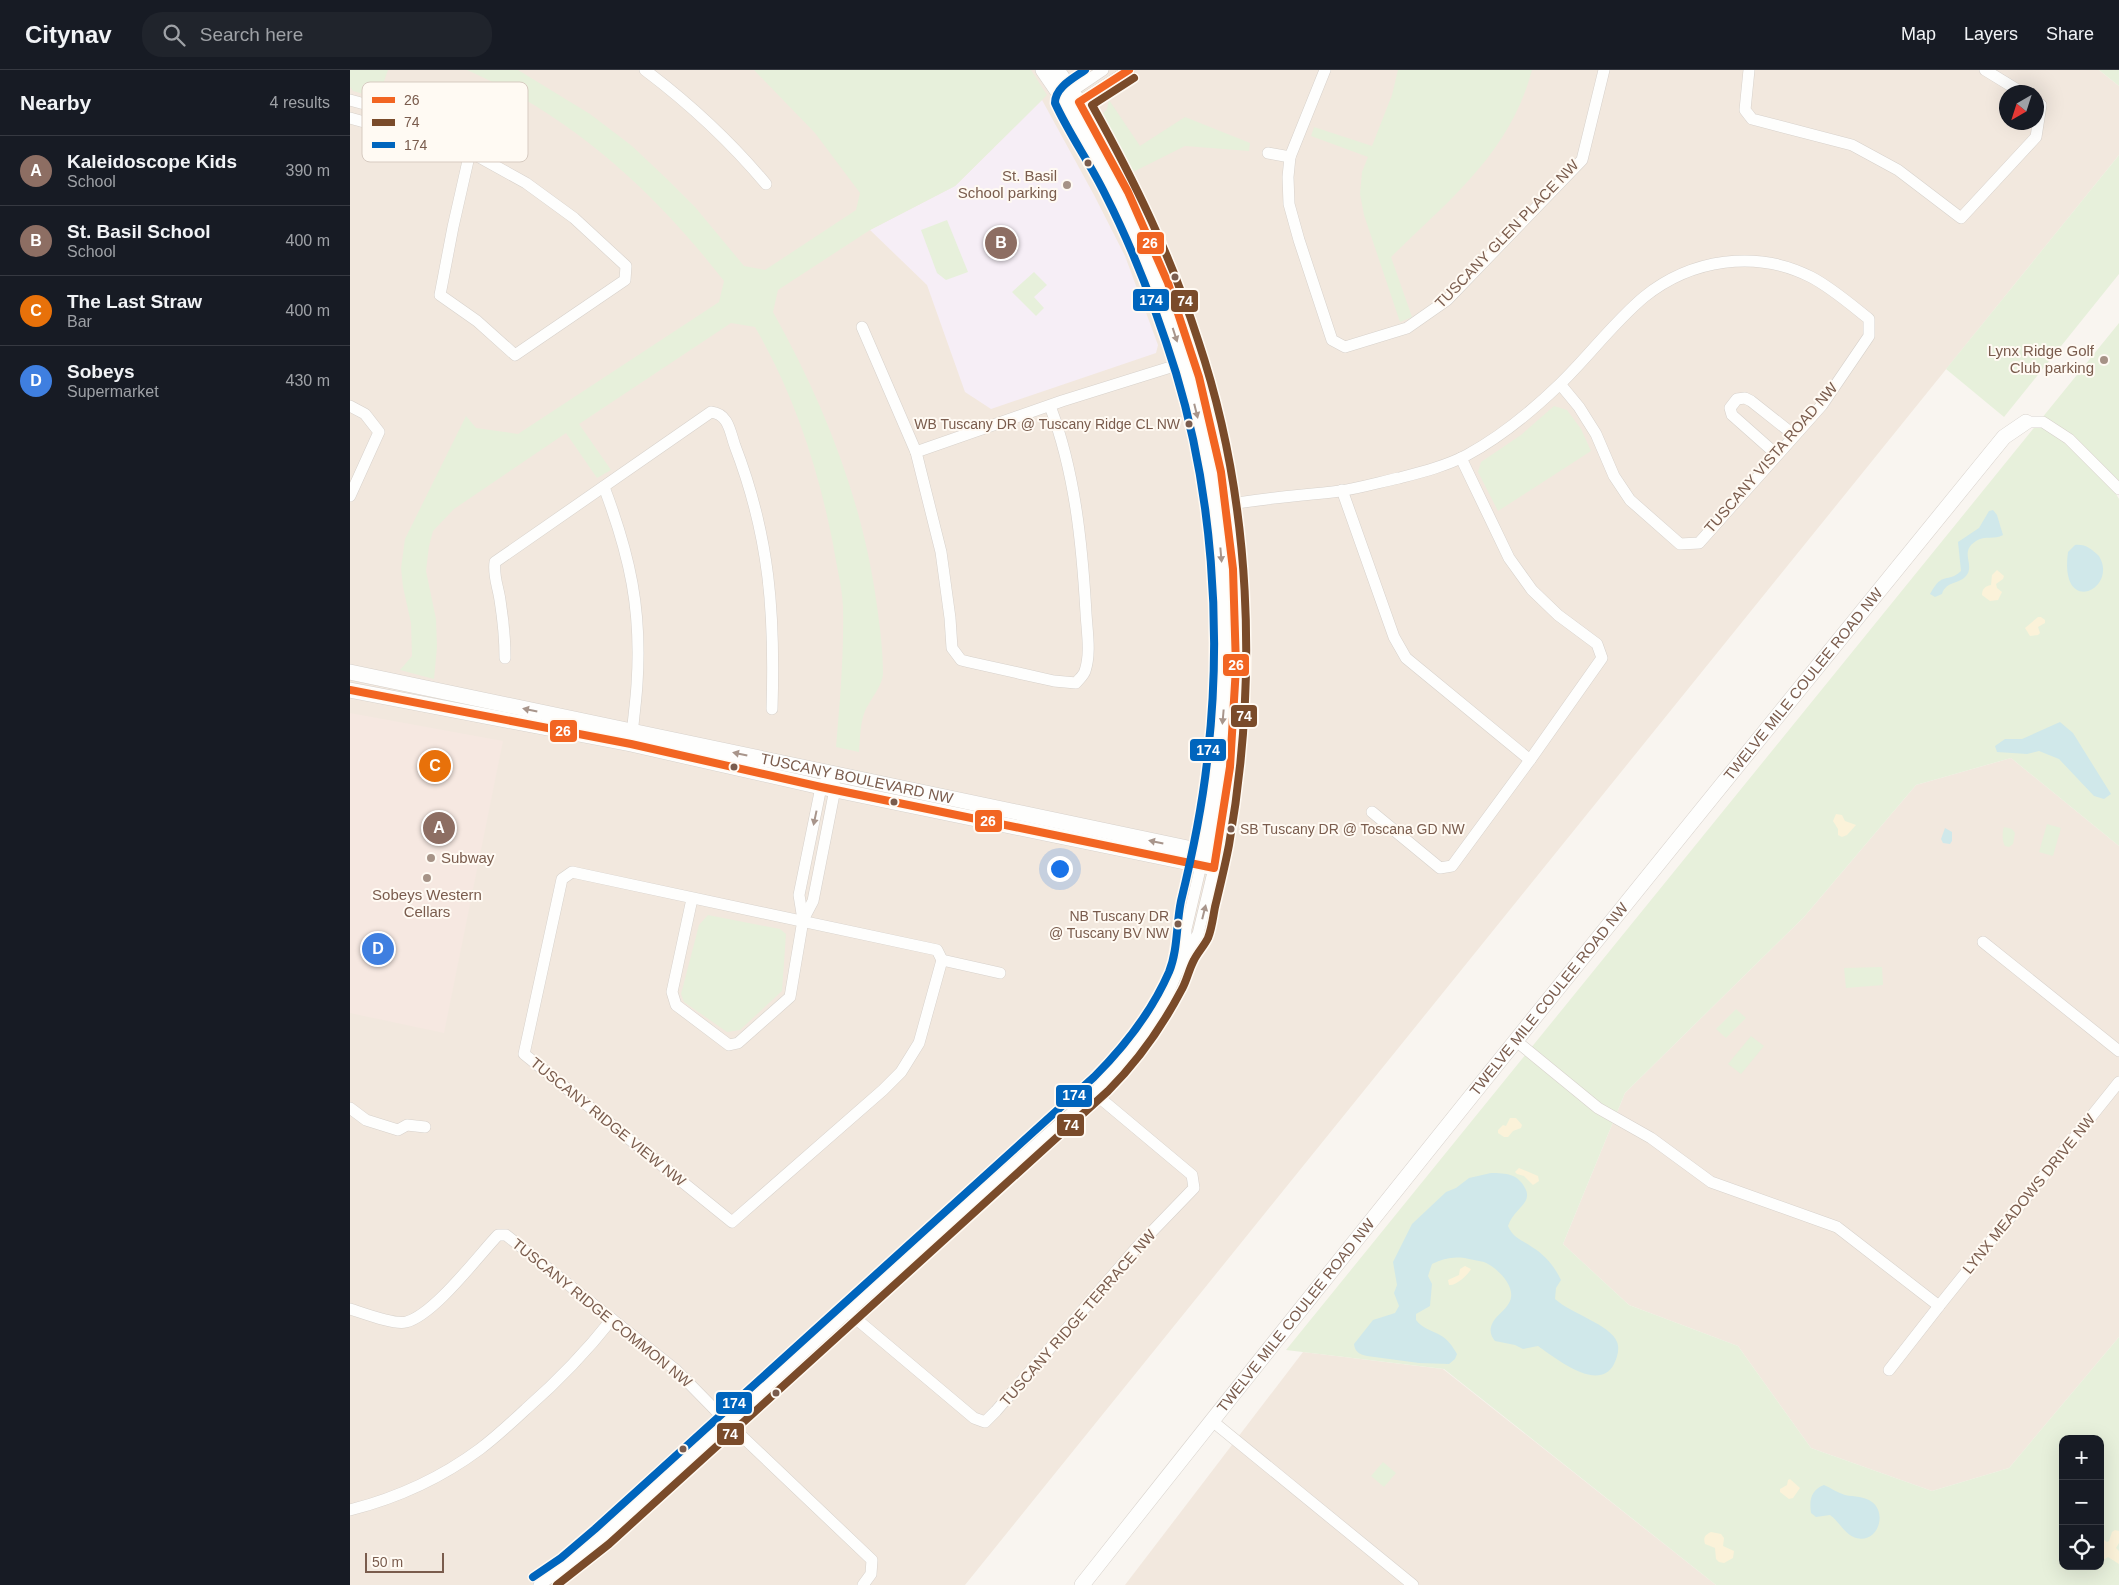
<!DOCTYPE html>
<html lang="en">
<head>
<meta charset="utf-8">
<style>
  :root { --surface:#171b24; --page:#20242c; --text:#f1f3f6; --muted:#9ea1a6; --line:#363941; --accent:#0b8043 }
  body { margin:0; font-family:Helvetica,sans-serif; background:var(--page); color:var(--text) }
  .controls { position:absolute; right:15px; bottom:15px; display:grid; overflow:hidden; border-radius:10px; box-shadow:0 5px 20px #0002 }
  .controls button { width:45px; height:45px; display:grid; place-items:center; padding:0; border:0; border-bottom:1px solid var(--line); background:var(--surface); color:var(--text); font:25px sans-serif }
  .compass { position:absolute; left:1649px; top:15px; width:45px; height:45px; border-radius:50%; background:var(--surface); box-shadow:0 5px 20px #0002; rotate:219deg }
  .scale { position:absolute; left:15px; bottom:12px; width:79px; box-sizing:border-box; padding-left:5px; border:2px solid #7a5c4d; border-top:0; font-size:14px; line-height:18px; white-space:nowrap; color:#7a5c4d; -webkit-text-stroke:4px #fffaf3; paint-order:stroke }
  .you { position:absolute; left:709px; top:798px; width:18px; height:18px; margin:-12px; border:4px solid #fff; border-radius:50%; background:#1a73e8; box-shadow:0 0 0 8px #1a73e833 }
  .badge { display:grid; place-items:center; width:32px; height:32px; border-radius:50%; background:var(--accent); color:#fff; font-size:16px; font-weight:700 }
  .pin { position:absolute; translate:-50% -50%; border:2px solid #fff; box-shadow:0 1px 5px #0006 }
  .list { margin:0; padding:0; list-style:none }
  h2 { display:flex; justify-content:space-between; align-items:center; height:65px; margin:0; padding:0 20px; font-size:21px }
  h2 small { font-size:16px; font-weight:400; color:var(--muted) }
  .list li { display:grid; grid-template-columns:32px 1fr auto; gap:15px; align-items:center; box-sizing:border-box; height:70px; padding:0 20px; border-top:1px solid var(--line) }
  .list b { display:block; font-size:19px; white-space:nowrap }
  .list p { margin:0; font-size:16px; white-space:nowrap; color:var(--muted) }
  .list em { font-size:16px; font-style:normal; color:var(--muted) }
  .icon { flex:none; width:28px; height:28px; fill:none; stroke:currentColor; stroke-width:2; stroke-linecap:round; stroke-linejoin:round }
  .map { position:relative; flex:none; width:1769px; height:1515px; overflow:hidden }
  header { display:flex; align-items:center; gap:30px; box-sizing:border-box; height:70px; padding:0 25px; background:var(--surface); border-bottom:1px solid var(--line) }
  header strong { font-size:24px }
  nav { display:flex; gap:28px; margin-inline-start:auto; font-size:18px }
  .search { width:350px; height:45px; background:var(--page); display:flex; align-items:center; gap:12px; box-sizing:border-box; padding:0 18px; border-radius:20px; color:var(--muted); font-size:19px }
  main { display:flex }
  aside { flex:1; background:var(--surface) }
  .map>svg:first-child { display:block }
  .residential { fill:#f2e8de; fill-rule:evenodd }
  .commercial { fill:#f6e8e1 }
  .education { fill:#f6eef6 }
  .green { fill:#e7f0db; fill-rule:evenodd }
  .sand { fill:#fbf2d9 }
  .water { fill:#d0e8ea }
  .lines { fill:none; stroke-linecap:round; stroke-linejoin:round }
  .minor-casing { stroke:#d7d1cb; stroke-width:12 }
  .tertiary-casing { stroke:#d7d1cb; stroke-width:16 }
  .minor { stroke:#fefefd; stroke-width:11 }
  .tertiary { stroke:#fefefd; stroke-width:15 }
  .bus-1-casing { stroke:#fffaf3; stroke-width:11 }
  .bus-2-casing { stroke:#fffaf3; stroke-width:11 }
  .bus-3-casing { stroke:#fffaf3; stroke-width:11 }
  .bus-1 { stroke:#f26522; stroke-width:8 }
  .bus-2 { stroke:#7a4b2a; stroke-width:8 }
  .bus-3 { stroke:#0065bd; stroke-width:8 }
  .oneway { fill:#a8958b }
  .bus-dot { fill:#7a5c4d; stroke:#fffaf3; stroke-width:2 }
  .poi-dot { fill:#a69286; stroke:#fffaf3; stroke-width:2 }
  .labels { text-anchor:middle; stroke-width:4; stroke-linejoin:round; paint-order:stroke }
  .bus-label { font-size:14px; fill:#7a5c4d; stroke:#fffaf3; text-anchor:end }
  .poi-label { font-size:15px; fill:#7a5c4d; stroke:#fffaf3; text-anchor:end }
  .street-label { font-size:15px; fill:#7a5c4d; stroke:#fffaf3 }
  .key { fill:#fffaf3; stroke:#d7cbc1; stroke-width:1 }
  .key-label { font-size:14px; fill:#7a5c4d }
  .line-badge { stroke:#fffaf3; stroke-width:2 }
  .badge-label { font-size:14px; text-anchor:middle; font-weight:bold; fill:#fff }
</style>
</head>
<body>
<header>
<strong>Citynav</strong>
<div class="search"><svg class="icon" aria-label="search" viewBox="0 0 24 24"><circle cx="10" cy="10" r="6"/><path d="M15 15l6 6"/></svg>Search here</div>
<nav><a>Map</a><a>Layers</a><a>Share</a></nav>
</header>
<main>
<aside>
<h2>Nearby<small>4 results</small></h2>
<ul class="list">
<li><span class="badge" style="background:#8d6e63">A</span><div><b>Kaleidoscope Kids</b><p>School</p></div><em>390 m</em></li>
<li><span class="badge" style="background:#8d6e63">B</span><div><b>St. Basil School</b><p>School</p></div><em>400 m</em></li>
<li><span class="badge" style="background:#e8710a">C</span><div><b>The Last Straw</b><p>Bar</p></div><em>400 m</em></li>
<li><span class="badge" style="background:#3f7fe0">D</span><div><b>Sobeys</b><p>Supermarket</p></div><em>430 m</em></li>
</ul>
</aside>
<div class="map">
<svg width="1769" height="1515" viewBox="0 0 1769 1515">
  <rect width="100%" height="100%" fill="#f9f5f0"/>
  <!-- residential -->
  <g class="residential">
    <path d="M0 0H1749L1769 16V85L615 1515H0ZM1656 22H1686V52H1656Z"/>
    <path d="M1661 688 1769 776V1267L1659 1398 1582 1421 1461 1378 1388 1276 1279 1235 1213 1174 1275 1023 1454 847 1566 715Z"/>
    <path d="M953 1282 1093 1299 1366 1515H775Z"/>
  </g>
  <!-- commercial -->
  <path class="commercial" d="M0 643 153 671 94 963 0 943Z"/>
  <!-- education -->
  <path class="education" d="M692 30 744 125 775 186 808 275 806 283 641 339 615 322 577 215 520 160 605 116Z"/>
  <!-- green -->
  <g class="green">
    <path d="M0 0H38L28 28 3 21 0 17Z"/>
    <path d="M117 0H168L240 44 282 76 319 111 345 137 394 196 415 200 506 140 510 123 465 63 404 0H681L697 25 605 116 520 160 428 220 423 242C474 333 513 431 527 536 530 558 533 581 533 603 533 615 520 630 515 641 510 653 510 669 509 682L486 677C490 631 494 584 493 537 492 516 486 494 483 474 468 397 444 324 405 257L381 253 229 354 261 400 247 408 216 363 104 439 83 461 79 476 76 501 86 549 87 577 84 609 50 600 62 586 61 553 53 517 51 498 55 469 116 346 126 358 168 364 369 232 374 211C304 121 222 46 117 0Z"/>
    <path d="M1048 0H1182C1160 83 1100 129 1041 187L1062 247 1050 252 1014 145 1010 124 1012 102 1018 87 961 66 964 57 1022 76 1042 25Z"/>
    <path d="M1749 0H1769V16Z"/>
    <path d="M759 30 790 76 835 47 900 73 899 81 835 76 779 104 749 48 757 39Z"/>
    <path d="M1769 85V204L1654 347 1596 299Z"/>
    <path d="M597 150 618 202 596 210 587 203 571 160Z"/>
    <path d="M684 202 697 215 684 227 694 238 686 246 662 222Z"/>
    <path d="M1769 253V421L1766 424 1769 429V776L1661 688 1566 715 1454 847 1275 1023 1213 1174 1279 1235 1388 1276 1461 1378 1582 1421 1659 1398 1769 1267V1515H1366L1094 1299 936 1280ZM1713 1369H1750V1496H1713Z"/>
    <path d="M1204 336 1217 340 1231 359 1241 381 1148 441 1128 402 1131 392 1171 365Z"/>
    <path d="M1697 754 1711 758 1703 786 1689 782Z"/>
    <path d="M1654 757 1662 759 1665 763 1663 774 1659 777 1655 776C1652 772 1652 761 1654 757Z"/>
    <path d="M358 845 430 859 436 864 432 921 390 960 377 962 334 932 331 924 349 855Z"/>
    <path d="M1532 897 1533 915 1496 918 1494 898Z"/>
    <path d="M1386 939 1396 948 1376 968 1366 959Z"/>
    <path d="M1401 966 1414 976 1391 1004 1378 994Z"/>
    <path d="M1033 1392 1046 1403 1034 1417 1021 1406Z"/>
  </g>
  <!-- sand -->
  <g class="sand">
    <path d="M1647 500 1654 506 1653 509 1646 514 1647 518 1652 522 1648 530 1640 531 1632 525C1632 519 1635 516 1641 515L1642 505Z"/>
    <path d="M1688 547H1691L1695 550V553L1688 557 1690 563 1688 565 1680 566 1675 558Z"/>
    <path d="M1486 744 1492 745 1495 751 1506 755 1497 765 1492 767 1488 765V759L1483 751Z"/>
    <path d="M1160 1048H1166L1172 1055 1171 1058 1163 1061 1158 1067H1154L1148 1063V1060L1153 1055 1156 1056Z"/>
    <path d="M1169 1098 1188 1106 1189 1111 1183 1115 1174 1106 1167 1104 1165 1102Z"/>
    <path d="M1115 1196 1121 1199C1118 1205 1106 1216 1099 1215L1098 1210 1109 1205 1110 1199Z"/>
    <path d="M1440 1409 1450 1418 1443 1428 1439 1429 1430 1422V1419L1437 1415 1438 1410Z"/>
    <path d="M1765 1460 1769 1461V1473L1766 1478 1769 1481V1494L1758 1487 1750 1492V1467L1757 1472 1759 1471 1762 1462Z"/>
    <path d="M1361 1462 1371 1464 1374 1468 1373 1476 1384 1481 1383 1488 1374 1493 1369 1492 1366 1489 1365 1478 1355 1474C1353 1467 1355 1465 1361 1462Z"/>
  </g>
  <!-- water -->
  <g class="water">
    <path d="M1643 440 1647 445 1653 465C1645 470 1635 465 1626 471 1610 481 1623 492 1618 503 1612 515 1596 510 1592 524L1585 527 1580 524C1593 500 1597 514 1611 501L1608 472 1629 458 1639 441Z"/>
    <path d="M1725 475C1736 474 1741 479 1749 486 1769 519 1709 548 1718 482Z"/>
    <path d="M1710 652 1723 663 1761 724 1754 729 1744 726 1709 689 1689 681 1677 684 1647 682 1645 676 1655 669H1672Z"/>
    <path d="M1595 758 1602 762V771L1600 774 1593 773 1591 769Z"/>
    <path d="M1141 1103C1156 1103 1168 1104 1175 1118 1177 1122 1178 1125 1176 1130 1172 1138 1162 1144 1158 1156 1163 1168 1172 1170 1182 1177 1194 1184 1205 1197 1211 1210L1206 1218 1205 1229C1220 1243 1261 1255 1267 1272 1270 1279 1267 1288 1264 1294 1249 1324 1204 1287 1188 1276L1173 1279 1165 1275 1145 1271C1141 1266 1139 1261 1142 1254 1145 1246 1155 1241 1159 1233 1168 1218 1148 1198 1134 1192 1129 1191 1124 1190 1119 1189 1105 1186 1094 1188 1082 1194L1078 1206 1082 1214 1080 1236 1066 1244V1250C1072 1258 1081 1260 1090 1265 1098 1269 1103 1277 1107 1284L1105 1289 1099 1294 1069 1293 1017 1286C1009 1284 1005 1282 1004 1274L1023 1250 1045 1243 1049 1236 1044 1223 1047 1215 1043 1192 1062 1154 1096 1122 1106 1118 1119 1108Z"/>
    <path d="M1474 1415C1481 1418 1488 1423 1495 1425 1505 1427 1514 1426 1522 1432 1538 1444 1527 1474 1506 1468 1495 1465 1489 1451 1480 1445L1466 1447 1461 1443C1459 1430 1461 1420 1474 1415Z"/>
  </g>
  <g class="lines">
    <defs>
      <g id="minor">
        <path d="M295 0C340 34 380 71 416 114"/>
        <path d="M753 0 722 21 715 31 729 32 779 0"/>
        <path d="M975 0 940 87 938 107 939 134 949 170 982 270 995 277 1057 258 1097 230 1232 90 1254 0"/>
        <path d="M1399 0 1395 40 1402 49 1502 75 1548 100 1611 148 1686 67 1691 35 1686 32"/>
        <path d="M1635 0 1671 22"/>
        <path d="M0 30 33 39 54 55 120 82 176 113 224 148 276 196 275 210 165 285 127 251 90 225 103 157 120 82"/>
        <path d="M0 48 25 55H54"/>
        <path d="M918 83 940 87"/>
        <path d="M512 257 566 382"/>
        <path d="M0 336 15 344 29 362 0 426"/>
        <path d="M700 336C725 402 732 473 736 543 737 562 741 583 735 601 734 605 729 609 726 613L704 611 619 592 611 590 602 578 600 548 591 482 566 382 712 331 840 291"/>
        <path d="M1676 352H1693L1719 369 1769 419"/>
        <path d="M1426 384 1382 345 1380 338 1387 329 1395 328 1401 331 1444 365"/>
        <path d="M254 417C280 486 292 540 287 614 286 632 283 650 282 668"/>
        <path d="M992 420 1044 567 1056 588 1180 690 1252 588 1247 574 1208 545 1182 520 1159 488 1111 388"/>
        <path d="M870 436C910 428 950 426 990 421 1010 418 1030 412 1049 408 1072 402 1096 396 1117 385 1152 366 1182 341 1210 314 1239 286 1263 253 1294 227 1341 189 1406 179 1461 207 1482 218 1500 234 1519 249V266L1472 335 1349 473 1330 474 1280 430 1264 406 1246 364 1229 337 1210 314"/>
        <path d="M155 588C155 569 153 549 150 530 148 516 143 506 145 492L361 342C379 344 380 362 385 376 420 467 425 544 422 639"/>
        <path d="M1022 742 1090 798 1102 796 1180 690"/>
        <path d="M222 802 587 880 592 890 569 973 551 1002 533 1020 382 1152 174 984 212 809Z"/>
        <path d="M342 829 322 922 326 935 379 975 388 973 440 927 453 850 449 825 471 717 476 711"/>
        <path d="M453 850 463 831 485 719 484 712"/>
        <path d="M1633 872 1769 981"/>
        <path d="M835 884 836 859 851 795"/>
        <path d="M592 890 650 903"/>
        <path d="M1165 970 1248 1038 1301 1068 1361 1112 1487 1157 1589 1236 1769 1012"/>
        <path d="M0 1038 16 1050 48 1060 57 1055 75 1057"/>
        <path d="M0 1239C13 1243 44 1255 56 1252 84 1245 128 1186 148 1165H156L326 1300 378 1353 522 1490 521 1504 513 1515"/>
        <path d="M498 1242 624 1348 635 1352 646 1341 788 1176 844 1118 842 1105 744 1023"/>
        <path d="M1539 1300 1589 1236"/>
        <path d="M861 1350 1063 1515"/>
        <path d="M0 1440C47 1428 91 1408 130 1379 146 1367 161 1353 176 1339 208 1311 236 1282 262 1249"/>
        <path d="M189 1515 217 1496 252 1467 498 1242 744 1023 790 969 815 930 835 884 848 864 864 798"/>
      </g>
      <g id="tertiary">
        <path d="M693 0C816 174 879 389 875 601 874 665 864 728 852 791"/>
        <path id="s1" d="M0 602 866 784"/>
        <path d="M0 620 281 674 471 717 864 798C888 680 896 554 877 434 854 281 797 126 707 0"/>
        <path id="s2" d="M732 1515C1036 1130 1344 748 1654 367L1676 352"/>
      </g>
    </defs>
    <!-- minor casing -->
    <use href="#minor" class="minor-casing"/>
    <!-- tertiary casing -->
    <use href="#tertiary" class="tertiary-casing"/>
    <!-- minor -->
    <use href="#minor" class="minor"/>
    <!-- tertiary -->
    <use href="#tertiary" class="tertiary"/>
    <defs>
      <path id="bus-1" d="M0 620 281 674 471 717 864 798 880 697 886 597 883 499 871 402 849 307 818 213 778 122 729 32 779 0"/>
      <path id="bus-2" d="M207 1515 259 1474 758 1021C788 991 812 957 832 919 837 910 839 899 844 890 848 882 854 876 858 868 862 858 863 847 865 837 870 816 875 796 879 775 908 609 902 431 848 270 821 186 785 112 742 35L784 8"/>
      <path id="bus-3" d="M183 1507 211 1488 245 1459 744 1007C774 977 802 941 819 902 828 880 826 855 831 831 843 782 853 733 858 683 872 559 862 422 826 303 807 242 784 181 755 124 740 93 719 64 705 33 705 17 724 8 735 0"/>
    </defs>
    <!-- bus-1 casing -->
    <use href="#bus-1" class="bus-1-casing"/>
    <!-- bus-2 casing -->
    <use href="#bus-2" class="bus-2-casing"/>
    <!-- bus-3 casing -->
    <use href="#bus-3" class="bus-3-casing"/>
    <!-- bus-1 -->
    <use href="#bus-1" class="bus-1"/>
    <!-- bus-2 -->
    <use href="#bus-2" class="bus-2"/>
    <!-- bus-3 -->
    <use href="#bus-3" class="bus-3"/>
  </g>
  <!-- one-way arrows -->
  <defs><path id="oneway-solid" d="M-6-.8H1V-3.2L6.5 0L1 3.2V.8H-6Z" transform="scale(1.25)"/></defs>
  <g class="oneway">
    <use href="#oneway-solid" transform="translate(825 265) rotate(72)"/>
    <use href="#oneway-solid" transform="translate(846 341) rotate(76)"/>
    <use href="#oneway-solid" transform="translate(871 485) rotate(85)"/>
    <use href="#oneway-solid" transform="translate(180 640) rotate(-168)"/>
    <use href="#oneway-solid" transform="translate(873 647) rotate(95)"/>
    <use href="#oneway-solid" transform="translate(390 684) rotate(-168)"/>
    <use href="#oneway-solid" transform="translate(465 748) rotate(102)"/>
    <use href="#oneway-solid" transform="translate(806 772) rotate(-168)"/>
    <use href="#oneway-solid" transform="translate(854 842) rotate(-76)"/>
  </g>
  <!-- markers -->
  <g class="bus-dot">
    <circle cx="738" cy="93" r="4.5"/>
    <circle cx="825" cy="207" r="4.5"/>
    <circle cx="839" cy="354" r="4.5"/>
    <circle cx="384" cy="697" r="4.5"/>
    <circle cx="544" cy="732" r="4.5"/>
    <circle cx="881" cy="759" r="4.5"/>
    <circle cx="828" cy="854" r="4.5"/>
    <circle cx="426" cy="1323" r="4.5"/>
    <circle cx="333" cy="1379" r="4.5"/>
  </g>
  <g class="poi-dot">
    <circle cx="717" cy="115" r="5"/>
    <circle cx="1754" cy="290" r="5"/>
    <circle cx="81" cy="788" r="5"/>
    <circle cx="77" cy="808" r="5"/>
  </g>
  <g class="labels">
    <!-- bus labels -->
    <g class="bus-label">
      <text x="830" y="359">WB Tuscany DR @ Tuscany Ridge CL NW</text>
      <text x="890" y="764" text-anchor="start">SB Tuscany DR @ Toscana GD NW</text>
      <text x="819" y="851">NB Tuscany DR<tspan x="819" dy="17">@ Tuscany BV NW</tspan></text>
    </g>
    <!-- poi labels -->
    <g class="poi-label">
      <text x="707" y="111">St. Basil<tspan x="707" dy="17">School parking</tspan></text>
      <text x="1744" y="286">Lynx Ridge Golf<tspan x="1744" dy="17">Club parking</tspan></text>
      <text x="91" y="793" text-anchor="start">Subway</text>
      <text x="77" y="830" text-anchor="middle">Sobeys Western<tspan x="77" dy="17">Cellars</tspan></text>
    </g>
    <!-- street labels -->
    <g class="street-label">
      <text transform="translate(1157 164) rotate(-46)" y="5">TUSCANY GLEN PLACE NW</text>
      <text transform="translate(1421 388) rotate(-49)" y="5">TUSCANY VISTA ROAD NW</text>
      <text dy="5" stroke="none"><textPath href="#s2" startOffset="1154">TWELVE MILE COULEE ROAD NW</textPath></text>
      <text dy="5" stroke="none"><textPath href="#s1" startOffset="518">TUSCANY BOULEVARD NW</textPath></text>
      <text dy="5" stroke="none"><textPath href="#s2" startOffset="749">TWELVE MILE COULEE ROAD NW</textPath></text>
      <text transform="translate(258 1052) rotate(39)" y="5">TUSCANY RIDGE VIEW NW</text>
      <text transform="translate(1679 1124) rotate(-51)" y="5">LYNX MEADOWS DRIVE NW</text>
      <text transform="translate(252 1243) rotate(39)" y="5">TUSCANY RIDGE COMMON NW</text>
      <text dy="5" stroke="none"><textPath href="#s2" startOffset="344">TWELVE MILE COULEE ROAD NW</textPath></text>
      <text transform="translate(728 1248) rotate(-49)" y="5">TUSCANY RIDGE TERRACE NW</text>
    </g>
  </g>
  <!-- legend -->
  <rect x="12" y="12" width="166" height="80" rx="8" class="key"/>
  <rect x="22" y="27" width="23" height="6" fill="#f26522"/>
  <rect x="22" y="49" width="23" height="7" fill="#7a4b2a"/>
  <rect x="22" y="72" width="23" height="6" fill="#0065bd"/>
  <g class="key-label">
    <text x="54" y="35">26</text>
    <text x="54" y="57">74</text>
    <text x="54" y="80">174</text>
  </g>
  <g class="line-badge">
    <rect x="786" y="161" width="29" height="24" rx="5" fill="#f26522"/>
    <rect x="782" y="218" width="38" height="24" rx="5" fill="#0065bd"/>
    <rect x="820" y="219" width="29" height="24" rx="5" fill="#7a4b2a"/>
    <rect x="872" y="583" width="28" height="24" rx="5" fill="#f26522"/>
    <rect x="880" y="634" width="28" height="24" rx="5" fill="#7a4b2a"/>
    <rect x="199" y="649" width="29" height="24" rx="5" fill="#f26522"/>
    <rect x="839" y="668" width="38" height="24" rx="5" fill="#0065bd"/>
    <rect x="624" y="739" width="29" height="24" rx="5" fill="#f26522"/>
    <rect x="705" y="1014" width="38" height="24" rx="5" fill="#0065bd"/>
    <rect x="706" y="1043" width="29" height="24" rx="5" fill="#7a4b2a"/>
    <rect x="365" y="1321" width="38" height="24" rx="5" fill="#0065bd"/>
    <rect x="366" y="1352" width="29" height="24" rx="5" fill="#7a4b2a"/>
  </g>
  <g class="badge-label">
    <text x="800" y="178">26</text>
    <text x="801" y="235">174</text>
    <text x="835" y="236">74</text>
    <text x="886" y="600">26</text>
    <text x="894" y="651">74</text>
    <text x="213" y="666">26</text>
    <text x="858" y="685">174</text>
    <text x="638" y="756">26</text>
    <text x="724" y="1030">174</text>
    <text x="721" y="1060">74</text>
    <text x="384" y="1338">174</text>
    <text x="380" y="1369">74</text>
  </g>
</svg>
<div class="controls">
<button>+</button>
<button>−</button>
<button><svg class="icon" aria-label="locate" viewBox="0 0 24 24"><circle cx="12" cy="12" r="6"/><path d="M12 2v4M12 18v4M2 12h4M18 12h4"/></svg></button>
</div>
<svg class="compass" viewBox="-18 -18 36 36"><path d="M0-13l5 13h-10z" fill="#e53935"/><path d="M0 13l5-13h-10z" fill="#9ea1a6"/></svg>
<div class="scale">50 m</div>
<div class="you"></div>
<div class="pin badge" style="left:89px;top:758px;background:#8d6e63">A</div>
<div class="pin badge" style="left:651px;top:173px;background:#8d6e63">B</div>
<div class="pin badge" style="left:85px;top:696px;background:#e8710a">C</div>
<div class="pin badge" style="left:28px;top:879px;background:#3f7fe0">D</div>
</div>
</main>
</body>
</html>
